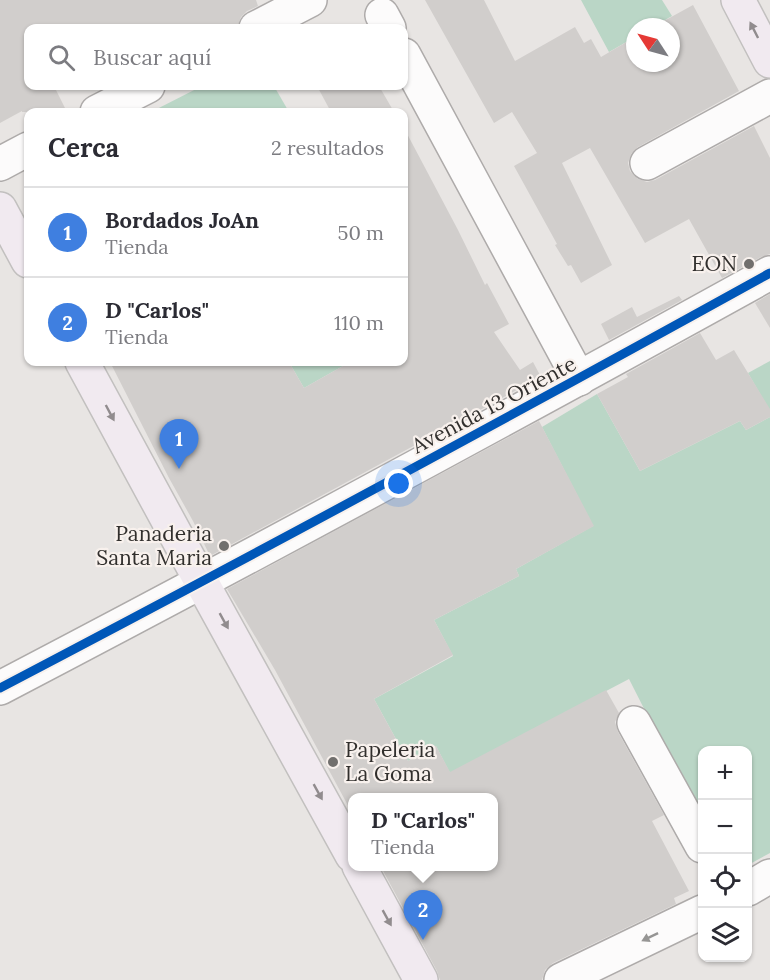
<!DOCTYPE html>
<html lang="es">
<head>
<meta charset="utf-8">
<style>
  :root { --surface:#fff; --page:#f7f7f7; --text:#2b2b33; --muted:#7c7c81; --line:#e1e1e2; --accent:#7c3aed }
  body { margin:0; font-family:Lora,serif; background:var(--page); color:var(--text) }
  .controls { position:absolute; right:18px; bottom:18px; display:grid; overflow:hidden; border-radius:12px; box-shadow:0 2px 4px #0004 }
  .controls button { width:54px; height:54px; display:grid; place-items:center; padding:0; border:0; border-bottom:2px solid var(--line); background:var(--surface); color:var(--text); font:30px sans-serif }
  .compass { position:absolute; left:626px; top:18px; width:54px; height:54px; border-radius:50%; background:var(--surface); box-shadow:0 2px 4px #0004; rotate:306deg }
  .you { position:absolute; left:399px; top:484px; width:21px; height:21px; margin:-15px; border:4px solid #fff; border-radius:50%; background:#1a73e8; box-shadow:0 0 0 9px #1a73e833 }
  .badge { display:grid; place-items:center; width:39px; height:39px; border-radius:50%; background:var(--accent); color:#fff; font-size:20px; font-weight:700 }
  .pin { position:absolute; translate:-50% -50px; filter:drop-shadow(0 2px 3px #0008) }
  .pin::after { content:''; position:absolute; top:32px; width:21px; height:18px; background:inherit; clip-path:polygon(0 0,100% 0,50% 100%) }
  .popup { position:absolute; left:348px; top:793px; width:150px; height:78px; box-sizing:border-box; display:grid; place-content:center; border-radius:12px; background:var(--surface); filter:drop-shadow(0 2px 4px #0005); font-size:20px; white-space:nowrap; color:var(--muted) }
  .popup b { font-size:22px; color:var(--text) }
  .popup::after { content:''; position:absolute; left:50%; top:100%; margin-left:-12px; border:12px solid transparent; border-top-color:var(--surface) }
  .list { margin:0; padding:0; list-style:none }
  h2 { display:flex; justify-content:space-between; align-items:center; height:78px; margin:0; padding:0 24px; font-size:26px }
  h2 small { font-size:20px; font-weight:400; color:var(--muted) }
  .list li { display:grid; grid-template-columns:39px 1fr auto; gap:18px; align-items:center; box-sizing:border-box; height:90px; padding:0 24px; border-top:2px solid var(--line) }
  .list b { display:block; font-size:22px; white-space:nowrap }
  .list p { margin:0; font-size:20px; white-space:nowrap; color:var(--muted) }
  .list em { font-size:20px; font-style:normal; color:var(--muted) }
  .icon { flex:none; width:33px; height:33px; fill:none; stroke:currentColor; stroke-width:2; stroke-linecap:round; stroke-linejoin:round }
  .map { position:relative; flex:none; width:770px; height:980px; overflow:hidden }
  .search { position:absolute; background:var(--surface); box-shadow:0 2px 4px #0004; left:24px; top:24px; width:384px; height:66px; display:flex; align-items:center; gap:15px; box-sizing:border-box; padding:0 21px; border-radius:12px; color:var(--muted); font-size:22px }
  .panel { position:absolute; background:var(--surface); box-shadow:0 2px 4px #0004; left:24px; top:108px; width:384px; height:258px; border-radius:12px }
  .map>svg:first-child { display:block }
  .green { fill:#bad6c6 }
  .building { fill:#d1cecc }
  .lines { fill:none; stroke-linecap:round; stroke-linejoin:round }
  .minor-casing { stroke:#aeabaa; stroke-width:36 }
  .major-casing { stroke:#c2c0bf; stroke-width:36 }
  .minor { stroke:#fcfbfb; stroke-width:33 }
  .major { stroke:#f1eaf0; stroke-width:33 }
  .cycleway-casing { stroke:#f8f1ed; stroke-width:13 }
  .cycleway { stroke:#0057b8; stroke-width:9 }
  .oneway { fill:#918c8e }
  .oneway2 { fill:#969594 }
  .poi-dot { fill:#716f6d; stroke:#f8f1ed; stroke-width:2 }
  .labels { text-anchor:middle; stroke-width:4.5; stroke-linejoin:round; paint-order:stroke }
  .poi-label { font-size:21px; fill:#312f2d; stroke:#f8f1ed; text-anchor:end }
  .street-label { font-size:21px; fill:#312f2d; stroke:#f8f1ed }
</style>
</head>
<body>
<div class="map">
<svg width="770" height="980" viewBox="0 0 770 980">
  <rect width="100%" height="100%" fill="#e8e5e3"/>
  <!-- green -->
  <g class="green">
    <path d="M581 0H662L672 16 653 27H635V37L609 52Z"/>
    <path d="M202 86H274L289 112H151Z"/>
    <path d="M770 361V411L748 373Z"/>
    <path d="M289 362H350L304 388Z"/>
    <path d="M597 394 640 471 740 421 746 430 770 417V853L748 865V750H702V823L629 679 450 773 436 746 408 761 374 699 453 656 434 620 519 576 516 569 593 526 542 427Z"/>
  </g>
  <!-- building -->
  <g class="building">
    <path d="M0 0H256L258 6 247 11 241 17 237 28H28V86H54L67 112H22V111L0 123Z"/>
    <path d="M425 0H484L515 61 575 27 584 43 591 39 601 57 635 37V63H671V27H653L693 5 739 91 638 147 631 154 628 163 630 171 638 179 647 182 655 180 754 126 770 158V254L761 257 722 278 689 219 645 243 590 148 562 163 612 265 581 283 571 265 568 266 555 245 557 244 514 166 537 153 512 112 494 123Z"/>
    <path d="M317 86H379L394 112H331Z"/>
    <path d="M404 128 458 230 485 285 487 283 509 324 494 332 520 370 533 362 541 377 210 556 193 521 169 478 110 362H289L304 388 350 362H404Z"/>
    <path d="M770 294V328L755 303Z"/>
    <path d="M679 296 682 300 609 340 601 324 632 307 637 317Z"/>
    <path d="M700 333 716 360 734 350 770 409V417L746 430 740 421 640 471 597 394 628 377 626 374Z"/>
    <path d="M539 421 594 526 516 569 519 576 434 620 453 655 374 699 408 761 436 746 450 772 606 690 619 713 615 722 618 732 664 815 652 821 689 891 674 898 676 904 553 963 545 970 542 980H440L437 971 381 867H494V798H352V813L275 670 227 589Z"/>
  </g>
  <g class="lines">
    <defs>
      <g id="minor">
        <path d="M382 15 389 28"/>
        <path d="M256 28 310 0"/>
        <path d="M404 55 579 379"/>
        <path d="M97 112 148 86"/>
        <path d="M647 163 770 96"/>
        <path d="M0 164 28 149"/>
        <path d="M0 688C258 553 515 414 770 273"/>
        <path d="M634 723 702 846"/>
        <path d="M748 889 770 876"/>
        <path d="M561 980 702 912"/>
      </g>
      <g id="major">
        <path d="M738 0 770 61"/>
        <path d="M0 209 28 261"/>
        <path d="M82 362 202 583 352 855"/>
        <path d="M359 866 421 980"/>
      </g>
    </defs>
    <!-- minor casing -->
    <use href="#minor" class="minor-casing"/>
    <!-- major casing -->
    <use href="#major" class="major-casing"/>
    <!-- minor -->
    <use href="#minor" class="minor"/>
    <!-- major -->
    <use href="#major" class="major"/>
    <defs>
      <path id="cycleway" d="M0 688C258 553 515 414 770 273"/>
    </defs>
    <!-- cycleway casing -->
    <use href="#cycleway" class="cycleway-casing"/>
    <!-- cycleway -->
    <use href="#cycleway" class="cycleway"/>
  </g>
  <!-- one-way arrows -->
  <defs><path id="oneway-solid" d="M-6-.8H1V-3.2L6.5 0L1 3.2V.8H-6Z" transform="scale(1.5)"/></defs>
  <g class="oneway">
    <use href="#oneway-solid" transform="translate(754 30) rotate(-117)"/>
    <use href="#oneway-solid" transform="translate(110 413) rotate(62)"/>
    <use href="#oneway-solid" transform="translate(224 621) rotate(61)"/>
    <use href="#oneway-solid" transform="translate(318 792) rotate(61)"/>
    <use href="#oneway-solid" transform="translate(387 918) rotate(61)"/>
  </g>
  <use class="oneway2" href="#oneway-solid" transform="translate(650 937) rotate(154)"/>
  <!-- markers -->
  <g class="poi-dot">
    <circle cx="749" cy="264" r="6"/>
    <circle cx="224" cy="546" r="6"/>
    <circle cx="333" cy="762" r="6"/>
  </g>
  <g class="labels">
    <!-- poi labels -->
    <g class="poi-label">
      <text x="737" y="271">EON</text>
      <text x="212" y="541">Panaderia<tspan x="212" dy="24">Santa Maria</tspan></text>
      <text x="345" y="757" text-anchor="start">Papeleria<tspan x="345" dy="24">La Goma</tspan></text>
    </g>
    <!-- street labels -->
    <g class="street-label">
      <text transform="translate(494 405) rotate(-28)" y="7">Avenida 13 Oriente</text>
    </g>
  </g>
</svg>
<div class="controls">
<button>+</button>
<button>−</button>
<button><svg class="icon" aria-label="locate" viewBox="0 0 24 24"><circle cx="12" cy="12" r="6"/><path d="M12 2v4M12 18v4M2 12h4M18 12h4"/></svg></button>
<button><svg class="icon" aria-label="layers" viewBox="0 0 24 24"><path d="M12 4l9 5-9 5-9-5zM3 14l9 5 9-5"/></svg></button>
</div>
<svg class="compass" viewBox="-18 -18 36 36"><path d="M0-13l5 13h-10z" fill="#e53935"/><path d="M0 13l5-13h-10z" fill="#7c7c81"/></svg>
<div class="you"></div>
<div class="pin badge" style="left:179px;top:469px;background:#3f7fe0">1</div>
<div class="pin badge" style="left:423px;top:940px;background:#3f7fe0">2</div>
<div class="popup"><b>D &quot;Carlos&quot;</b>Tienda</div>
<div class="search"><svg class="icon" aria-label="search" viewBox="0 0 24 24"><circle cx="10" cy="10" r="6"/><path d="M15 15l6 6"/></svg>Buscar aquí</div>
<section class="panel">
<h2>Cerca<small>2 resultados</small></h2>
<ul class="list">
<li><span class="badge" style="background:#3f7fe0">1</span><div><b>Bordados JoAn</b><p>Tienda</p></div><em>50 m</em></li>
<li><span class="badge" style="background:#3f7fe0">2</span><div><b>D &quot;Carlos&quot;</b><p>Tienda</p></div><em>110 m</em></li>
</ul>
</section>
</div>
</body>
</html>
